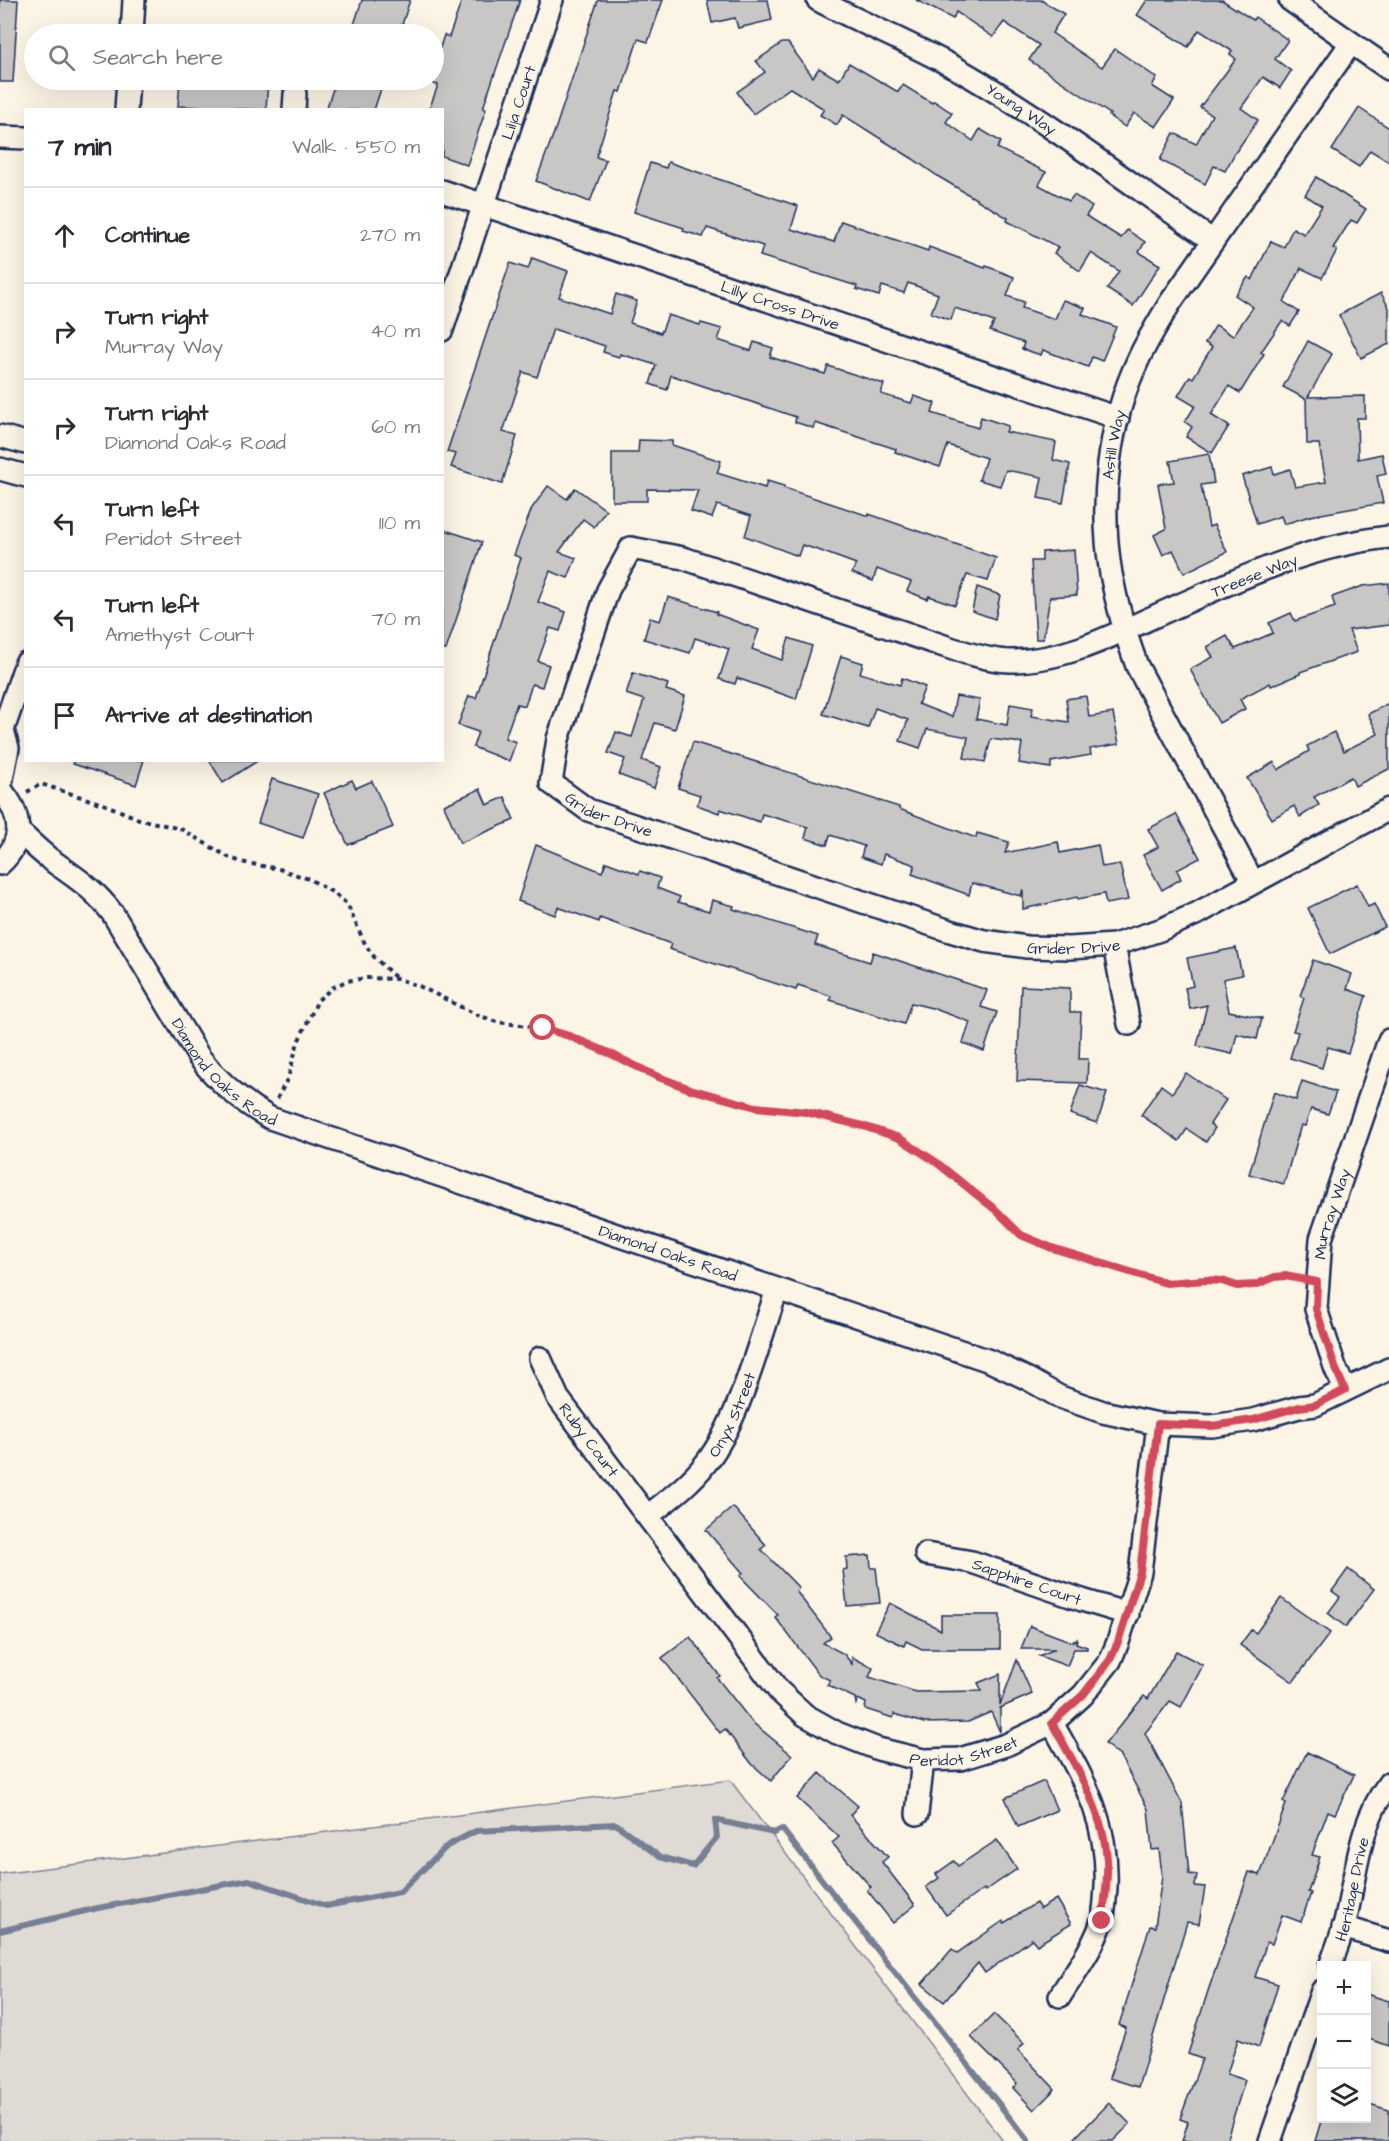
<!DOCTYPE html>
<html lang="en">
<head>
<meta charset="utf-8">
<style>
  :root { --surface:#fff; --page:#f7f7f7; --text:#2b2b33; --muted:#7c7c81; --line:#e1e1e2 }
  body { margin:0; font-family:"Architects Daughter",sans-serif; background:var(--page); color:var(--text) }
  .controls { position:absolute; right:18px; bottom:18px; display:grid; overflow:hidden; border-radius:0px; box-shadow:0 6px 24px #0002 }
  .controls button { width:54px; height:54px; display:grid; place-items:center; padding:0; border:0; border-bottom:2px solid var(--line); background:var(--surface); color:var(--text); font:30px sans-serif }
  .stop { position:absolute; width:18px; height:18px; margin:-14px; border:4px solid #d1495b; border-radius:50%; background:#fff }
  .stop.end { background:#d1495b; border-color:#fff; box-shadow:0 2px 6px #0008 }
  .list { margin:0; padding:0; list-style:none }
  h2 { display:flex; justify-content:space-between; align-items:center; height:78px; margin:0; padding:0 24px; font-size:26px }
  h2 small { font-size:20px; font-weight:400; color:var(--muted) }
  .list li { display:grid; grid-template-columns:39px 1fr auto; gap:18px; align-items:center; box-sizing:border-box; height:96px; padding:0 24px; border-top:2px solid var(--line) }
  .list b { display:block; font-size:22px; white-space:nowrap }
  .list p { margin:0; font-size:20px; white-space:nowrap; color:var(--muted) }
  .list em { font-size:20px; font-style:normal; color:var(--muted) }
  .icon { flex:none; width:33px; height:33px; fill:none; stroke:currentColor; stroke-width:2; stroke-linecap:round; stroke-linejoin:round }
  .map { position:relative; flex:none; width:1389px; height:2141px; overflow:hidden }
  .search { position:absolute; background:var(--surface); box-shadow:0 6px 24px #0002; left:24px; top:24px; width:420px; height:66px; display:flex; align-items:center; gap:15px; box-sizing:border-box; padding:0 21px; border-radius:33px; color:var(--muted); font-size:22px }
  .panel { position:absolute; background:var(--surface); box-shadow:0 6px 24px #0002; left:24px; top:108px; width:420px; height:654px; border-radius:0px }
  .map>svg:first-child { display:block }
  .green { fill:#dfdbd4; stroke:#7d8599; stroke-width:1.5 }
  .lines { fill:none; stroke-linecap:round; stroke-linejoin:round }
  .stream { stroke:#767f94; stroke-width:6 }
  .building { fill:#c8c7c6; stroke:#1b2f5e; stroke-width:1.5 }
  .minor-casing { stroke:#1b2f5e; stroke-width:26 }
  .path { stroke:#1b2f5e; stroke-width:4; stroke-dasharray:4.5 4.5; stroke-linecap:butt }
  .minor { stroke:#fcf5e5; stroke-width:21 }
  .route { stroke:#d1495b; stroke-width:8 }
  .labels { text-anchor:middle; stroke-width:4.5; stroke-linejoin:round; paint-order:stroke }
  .street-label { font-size:16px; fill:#1b2f5e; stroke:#fcf5e5 }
</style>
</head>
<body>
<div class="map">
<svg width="1389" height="2141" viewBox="0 0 1389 2141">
  <rect width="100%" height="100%" fill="#fcf5e5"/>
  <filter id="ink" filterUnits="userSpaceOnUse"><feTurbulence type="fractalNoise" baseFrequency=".0167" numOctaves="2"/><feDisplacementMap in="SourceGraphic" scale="12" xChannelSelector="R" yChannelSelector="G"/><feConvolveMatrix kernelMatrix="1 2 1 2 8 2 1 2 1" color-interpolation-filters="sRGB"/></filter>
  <g filter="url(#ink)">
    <!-- green -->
    <path class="green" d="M730 1780 1003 2141H0V1874Z"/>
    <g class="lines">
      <!-- stream -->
      <path class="stream" d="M0 1931 98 1908 249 1880 326 1906 400 1892 447 1846 476 1831 616 1824 660 1857 693 1866 717 1837 715 1820 774 1833 782 1829 1028 2141"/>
    </g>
    <!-- building -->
    <g class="building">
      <path d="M0 0H18L13 82H0Z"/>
      <path d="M362 0H410L399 34H351Z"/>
      <path d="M462 0H520L483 108 486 109 467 165 442 156V110H429L438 85 428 82 429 80H434V66L444 35 449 37Z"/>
      <path d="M598 0H663L648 42 638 39 621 92 617 91 596 157 606 160 590 202 536 181 555 130Z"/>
      <path d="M707 0H768L772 20 738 28 735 18 712 23Z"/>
      <path d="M916 0H1041L1064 14 1052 33 1102 67 1115 49 1157 78 1152 86 1174 100 1156 127 1134 113 1125 127 1109 116 1110 114 1029 60 1039 45 1004 22 993 37 956 12 953 19Z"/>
      <path d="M1147 0H1222L1253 20 1255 17 1288 40 1275 59 1291 71 1280 88 1263 77 1241 108 1258 120 1235 153 1225 171 1214 166 1205 184 1160 160 1174 133 1196 144 1212 115 1200 107 1236 59 1230 54 1232 51 1199 30 1188 47 1137 15Z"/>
      <path d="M782 43H788L813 77 819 68 839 80 849 63 898 92 903 85 932 103 934 101 952 113 946 122 973 141 980 129 1001 142 997 148 1046 172 1039 185 1069 201 1074 195 1092 207 1086 216 1121 238 1127 230 1145 242 1139 252 1160 265 1133 306 1107 289 1119 271 1091 253 1080 271 1054 253 1058 247 1007 221 1008 218 939 177 913 159 843 115 837 125 820 115 824 109 790 88 753 114 737 92 765 72 756 61Z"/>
      <path d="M180 80H268L266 110 178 106Z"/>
      <path d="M336 80H384L374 110H326Z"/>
      <path d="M1359 108 1389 128V162L1370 150 1359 167 1332 150Z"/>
      <path d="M668 162 798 206 791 229 834 242 841 221 928 251 929 247 985 268 986 266 1014 277 1007 296 1024 302 1022 308 1055 319 1063 300 1085 308 1082 314 1116 327 1102 361 1092 357 1088 367 1043 350 1041 355 1022 349 1024 343 990 331 994 322 955 308 951 320 931 313 938 294 908 283 904 293 882 286 879 296 856 289 857 286 760 256 763 246 707 228 703 237 683 231 684 228 634 212 650 163 666 168Z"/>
      <path d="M1316 177 1366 209 1357 223 1351 220 1333 248 1337 250 1322 278 1301 268 1284 302 1299 312 1290 326 1282 321 1261 352 1264 354 1240 393 1229 386 1211 415 1229 426 1212 453 1186 437 1192 427 1185 422 1195 406 1178 396 1190 376 1193 378 1212 347 1205 343 1216 325 1233 336 1253 307 1235 295 1248 277 1252 280 1271 241 1284 247 1293 228 1304 234 1322 206 1305 195Z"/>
      <path d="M532 258 568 271 559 297 610 314 616 294 637 301 630 323 661 333 668 315 700 325 701 323 722 329 718 340 751 351 754 342 773 348 770 357 825 374 828 366 884 384 881 394 911 403 914 396 935 403 932 413 978 428 981 417 1008 426 1006 432 1056 442 1053 460 1070 464 1063 503 1038 498 1042 477 1006 470 1000 486 979 480 986 458 948 445 940 467 895 452 896 449 815 423 813 428 795 422 796 417 671 375 667 390 650 384 656 365 620 354 619 357 603 352 605 346 553 329 537 377 523 372 503 432 517 436 502 484 451 467 456 454 447 452 510 263 528 269Z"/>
      <path d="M1381 293 1389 308V344L1361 358 1339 315Z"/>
      <path d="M1308 341 1332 354 1308 397 1365 396V418H1357L1358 459 1382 454 1386 474 1377 476 1383 503 1310 516 1284 524 1281 516 1257 524 1242 476 1272 467 1274 474 1290 469 1295 487 1326 482 1319 444H1307L1306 399 1283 387Z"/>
      <path d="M639 440 672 441V445L721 461 717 473 765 488 767 481 784 486V488L869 516V514L996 558 988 581 967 575 955 605 929 596 927 599 907 591 911 582 877 569 873 581 852 573 856 564 818 550 802 545 798 556 745 536 751 516 717 505 712 518 691 511 698 490 647 489V501H612V453H638Z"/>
      <path d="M1209 454 1214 483 1201 485 1209 527 1214 525 1227 552 1184 573 1173 550 1163 555 1154 535 1166 529 1158 484 1174 482 1170 461Z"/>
      <path d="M548 486 567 499 575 488 606 510 594 527 583 519 559 552 576 558 568 578 550 571 538 602 566 612 560 631 550 628 538 661 549 665 542 687 532 684 525 706 517 704 505 738 516 742 509 761 473 747 478 732 458 725 469 696 476 698 521 558 514 555 532 508Z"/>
      <path d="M442 529 482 542 446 650H442Z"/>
      <path d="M1074 550 1077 595 1050 597 1043 639H1036L1031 561H1042V552Z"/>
      <path d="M1389 583V625L1349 630 1357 652 1300 672V674L1271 686 1270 683 1240 699 1245 709 1219 723 1190 669 1213 657 1207 647 1227 636 1235 649 1273 633 1269 623 1291 613 1295 621 1335 607 1332 597 1363 586Z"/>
      <path d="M977 587 1000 595 995 619 972 611Z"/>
      <path d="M668 597 717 612 716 614 759 630 752 649 782 660 789 638 812 646 796 699 737 678 735 684 719 679 729 649 695 638 690 653 644 639 650 618 660 621Z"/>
      <path d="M841 656 863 663 860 673 900 685 902 678 925 687 918 704 952 717 956 696 980 700 976 719 1007 725 1010 704 1033 708 1031 716 1069 722 1066 699 1086 696 1089 717 1113 713 1119 744 1090 749 1091 755 1051 762V768L1019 763 1022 743 991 739 985 762 964 758 968 737 927 729 920 748 900 741 908 720 875 708 868 728 823 714Z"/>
      <path d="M633 673 668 684 666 690 685 696 675 729 655 723 642 760 661 767 654 788 619 775 625 759 608 753 616 732 632 737 644 700 626 694Z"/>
      <path d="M1389 703V769L1355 786 1351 777 1314 797 1319 805 1300 817 1294 806 1272 819 1247 778 1274 762 1278 770 1309 751 1307 746 1334 732 1344 751 1378 734 1368 714Z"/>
      <path d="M693 742 899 807V809L976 838 977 833 1009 842 1005 853 1058 842 1060 853 1098 845 1102 867 1120 864 1128 900 1106 904 1104 894 1078 899 1077 897 1023 909V889L1021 896 972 883 969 895 912 874 915 865 884 854 881 864 861 857 864 846 830 835 827 845 805 838 808 827 762 814 760 822 720 809 719 813 697 805 700 795 678 788Z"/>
      <path d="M73 760H144L136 785 73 764Z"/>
      <path d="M209 760H259L223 783Z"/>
      <path d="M272 779 318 794 303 838 258 823Z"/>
      <path d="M352 780 356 788 372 781 393 827 348 845 324 793Z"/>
      <path d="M480 789 487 805 505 797 514 820 460 843 444 805Z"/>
      <path d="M1176 814 1200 858 1177 870 1181 879 1162 890 1143 855 1158 847 1148 829Z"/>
      <path d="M536 845 602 872 606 862 639 874 640 871 660 878 657 888 680 897 678 902 709 911 712 900 734 906 733 909 818 936 815 945 870 962 873 952 987 990 981 1007 997 1012 984 1051 963 1043 970 1022 932 1008 911 1003 904 1024 830 1000 831 996 798 985 796 990 669 949 671 944 600 918 599 922 558 907 555 915 518 901Z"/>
      <path d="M1357 884 1368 907 1374 904 1385 927 1330 954 1308 908Z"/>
      <path d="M1236 948 1242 975 1223 979 1229 1011 1262 1018 1257 1039 1237 1034 1232 1054 1197 1046 1207 1005 1190 1009 1185 988 1193 986 1187 958Z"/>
      <path d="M1313 960 1352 974 1347 989 1366 996 1348 1053 1328 1047 1322 1068 1290 1058 1298 1032 1293 1031 1304 998 1300 996Z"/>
      <path d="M1021 986 1070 988V1012H1081L1079 1059H1088L1087 1083 1017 1081Z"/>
      <path d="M1186 1073 1226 1100 1210 1124 1215 1128 1206 1142 1187 1129 1179 1141 1141 1115 1161 1085 1172 1093Z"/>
      <path d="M1302 1081 1336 1092 1328 1114 1311 1109 1305 1126 1301 1125 1284 1184 1249 1174 1274 1092 1296 1100Z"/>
      <path d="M1080 1085 1107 1093 1097 1123 1070 1114Z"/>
      <path d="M733 1507 766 1545 761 1549 799 1588 796 1591 831 1637 823 1643 844 1654 852 1664V1657L873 1668 869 1677 916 1692 982 1691 978 1683 1000 1674V1705L1017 1660 1032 1694 1000 1708V1732L991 1712 968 1722 924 1723 894 1714 893 1718 865 1709 866 1703 858 1699 856 1704 855 1698 827 1685 830 1680 819 1675 775 1617 778 1615 740 1576 743 1573 706 1530Z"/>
      <path d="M870 1555 871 1568H876L880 1603 847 1606 843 1570 847 1569 846 1557Z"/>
      <path d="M1348 1569 1374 1589 1346 1627 1328 1613 1340 1597 1332 1591Z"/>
      <path d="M1281 1598 1330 1633 1293 1682 1240 1645 1251 1630 1256 1633Z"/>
      <path d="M890 1603 941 1630V1615H1000V1649H922L906 1641 904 1646 875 1632Z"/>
      <path d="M1030 1626 1072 1642 1077 1639 1076 1643 1087 1647V1649H1074L1067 1666 1039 1656 1055 1649H1021Z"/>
      <path d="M690 1637 720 1676 717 1678 752 1722 792 1755 771 1781 752 1764 725 1729 720 1733 662 1658Z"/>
      <path d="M1176 1651 1203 1665 1181 1707 1170 1701 1145 1733 1182 1803 1189 1874 1197 1875 1195 1886 1205 1887 1199 1924 1187 1922 1138 2087 1109 2078 1126 2028 1119 2025 1150 1926 1155 1927 1162 1876 1159 1849 1152 1850 1148 1809 1120 1756 1105 1744 1144 1696 1148 1699Z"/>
      <path d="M1307 1752 1354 1775 1335 1814 1328 1811 1312 1855 1320 1857 1308 1892 1311 1893 1301 1922 1282 1915 1272 1944 1267 1942 1255 1977 1278 1984 1259 2047 1238 2039 1227 2074 1245 2080 1226 2141H1182L1188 2122 1180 2119 1202 2059 1188 2054 1208 1991 1249 1872 1260 1875 1286 1804 1283 1802Z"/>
      <path d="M820 1773 858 1806 850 1815 888 1857 882 1862 915 1905 893 1923 867 1890 871 1887 832 1843 839 1837 797 1798Z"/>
      <path d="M1044 1781 1057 1810 1018 1827 1005 1798Z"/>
      <path d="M997 1840 1017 1869 985 1891 984 1889 946 1915 926 1887 939 1878 936 1874 954 1861 958 1866Z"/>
      <path d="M1056 1899 1071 1924 1037 1945 1032 1939 985 1973 978 1963 944 2002 922 1984 952 1949 957 1953 1003 1921 1004 1923 1036 1903 1040 1909Z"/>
      <path d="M1366 1994 1389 2001V2046L1366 2038Z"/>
      <path d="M994 2014 1024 2043 1018 2050 1055 2089 1034 2110 1013 2088 1017 2083 971 2037Z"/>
      <path d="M1109 2103 1130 2124 1113 2141H1072Z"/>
      <path d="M1366 2103 1389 2110V2141H1315L1322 2118H1366Z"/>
    </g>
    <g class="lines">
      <defs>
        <g id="minor">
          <path id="s1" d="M818 0C867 26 920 47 968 75 1053 125 1132 185 1213 241"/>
          <path d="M1290 0 1389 69"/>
          <path d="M132 34 134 0"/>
          <path d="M126 110 128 80"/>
          <path d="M294 110 295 94"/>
          <path d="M0 137 26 138"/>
          <path id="s2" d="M442 191 1118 418"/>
          <path id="s3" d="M442 330 552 0"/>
          <path d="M0 436 26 443"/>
          <path d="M0 469 26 476"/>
          <path id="s4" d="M1389 537C1305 546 1229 583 1153 617 1108 638 1062 661 1011 661 991 661 972 654 953 649L683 558 631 548 608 590 558 739 551 783 588 810 947 930 984 941 1027 947 1070 948 1114 945 1160 930 1198 913 1389 809"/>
          <path id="s5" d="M18 831C30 841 41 853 54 862 79 880 94 889 113 914L199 1057C219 1083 242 1102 270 1118L990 1361 1028 1379 1060 1397 1103 1412 1158 1424 1212 1426 1253 1420 1299 1407 1315 1405 1389 1369"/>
          <path d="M0 864C25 841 22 813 0 789L8 748 3 730 26 663"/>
          <path id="s6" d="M1253 882 1137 666C1126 636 1117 606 1111 574 1099 503 1108 423 1139 358 1148 339 1159 321 1170 303L1351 43"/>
          <path d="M1114 945 1129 1024"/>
          <path id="s7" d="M540 1358 558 1398 779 1691 805 1715 837 1733 878 1749 923 1760 960 1759 1006 1745 1052 1723 1083 1695 1110 1661 1118 1642 1140 1572 1158 1424"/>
          <path id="s8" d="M1345 1390 1335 1367 1316 1309 1321 1239 1389 1040"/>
          <path id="s9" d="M648 1516C668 1500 691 1483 706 1463 740 1419 758 1344 777 1290"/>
          <path id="s10" d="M926 1554 972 1562 1082 1600 1128 1614"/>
          <path d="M1052 1723C1083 1779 1109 1820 1106 1887 1105 1898 1105 1913 1101 1924 1092 1950 1075 1972 1060 1996"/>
          <path d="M917 1814 923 1760"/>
          <path d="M1343 1927 1389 1941"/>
          <path id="s11" d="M1330 1966C1335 1953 1340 1939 1344 1926 1356 1878 1358 1824 1389 1783"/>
          <path d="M1270 2141 1322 1991"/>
        </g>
      </defs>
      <!-- minor casing -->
      <use href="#minor" class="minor-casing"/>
      <!-- path -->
      <g class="path">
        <path d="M27 792 41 784 106 805 139 819 181 829 228 857 241 862 279 869 309 879 332 892 347 904 366 946 375 958 397 979"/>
        <path d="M277 1099 288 1078 298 1042 318 1000 332 988 346 981 367 978 398 979 419 986 475 1014 497 1022 543 1028 569 1036 609 1053 656 1076 690 1089 756 1107 806 1111 863 1126 899 1138 936 1162 997 1211 1021 1235 1052 1248 1166 1283 1206 1280 1222 1281 1237 1286 1255 1285 1275 1277 1285 1276 1299 1278"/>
      </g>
      <!-- minor -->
      <use href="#minor" class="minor"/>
    </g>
  </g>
  <g class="lines" filter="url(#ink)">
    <!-- route -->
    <path class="route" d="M543 1028 569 1036 609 1053 656 1076 690 1089 756 1107 806 1112 863 1126 899 1138 936 1162 997 1211 1021 1235 1052 1248 1166 1283 1206 1280 1222 1281 1237 1286 1255 1285 1275 1277 1285 1276 1317 1282 1316 1309 1335 1367 1345 1390 1315 1405 1299 1407 1253 1420 1212 1426 1158 1424 1140 1572 1118 1642 1110 1660 1083 1695 1052 1723C1075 1765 1104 1811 1107 1860 1108 1880 1105 1901 1102 1921"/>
  </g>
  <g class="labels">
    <!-- street labels -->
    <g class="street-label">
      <text dy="6" stroke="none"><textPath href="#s3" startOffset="240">Lilja Court</textPath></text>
      <text dy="6" stroke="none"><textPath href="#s1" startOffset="231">Young Way</textPath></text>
      <text dy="6" stroke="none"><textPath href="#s2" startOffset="357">Lilly Cross Drive</textPath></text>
      <text dy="6" stroke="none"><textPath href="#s6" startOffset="471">Astill Way</textPath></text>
      <text transform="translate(1254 575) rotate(-22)" y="6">Treese Way</text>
      <text dy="6" stroke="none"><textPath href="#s4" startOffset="1114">Grider Drive</textPath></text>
      <text dy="6" stroke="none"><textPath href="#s4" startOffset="1600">Grider Drive</textPath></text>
      <text dy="6" stroke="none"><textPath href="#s5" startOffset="322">Diamond Oaks Road</textPath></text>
      <text dy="6" stroke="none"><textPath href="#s8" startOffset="183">Murray Way</textPath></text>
      <text dy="6" stroke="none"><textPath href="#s5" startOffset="808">Diamond Oaks Road</textPath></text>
      <text dy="6" stroke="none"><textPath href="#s9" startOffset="134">Onyx Street</textPath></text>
      <text dy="6" stroke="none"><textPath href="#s7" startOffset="96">Ruby Court</textPath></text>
      <text dy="6" stroke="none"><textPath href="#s10" startOffset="105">Sapphire Court</textPath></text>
      <text dy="6" stroke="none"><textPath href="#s7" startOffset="615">Peridot Street</textPath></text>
      <text dy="6" stroke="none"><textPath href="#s11" startOffset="80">Heritage Drive</textPath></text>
    </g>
  </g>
</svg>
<div class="controls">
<button>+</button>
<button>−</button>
<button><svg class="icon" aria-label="layers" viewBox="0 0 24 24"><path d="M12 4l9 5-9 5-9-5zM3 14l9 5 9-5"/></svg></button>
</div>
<div class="stop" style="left:543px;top:1028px"></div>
<div class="stop end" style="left:1102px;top:1921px"></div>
<div class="search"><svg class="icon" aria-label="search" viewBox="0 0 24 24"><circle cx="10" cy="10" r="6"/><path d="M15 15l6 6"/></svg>Search here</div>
<section class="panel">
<h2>7 min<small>Walk · 550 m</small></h2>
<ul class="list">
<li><svg class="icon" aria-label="ahead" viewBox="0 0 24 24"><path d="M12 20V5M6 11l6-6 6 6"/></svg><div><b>Continue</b></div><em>270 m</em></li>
<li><svg class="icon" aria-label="right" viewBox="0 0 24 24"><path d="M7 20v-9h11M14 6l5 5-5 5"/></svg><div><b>Turn right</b><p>Murray Way</p></div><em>40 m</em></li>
<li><svg class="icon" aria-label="right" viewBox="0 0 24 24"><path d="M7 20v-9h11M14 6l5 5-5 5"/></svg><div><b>Turn right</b><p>Diamond Oaks Road</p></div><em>60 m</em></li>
<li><svg class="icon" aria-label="left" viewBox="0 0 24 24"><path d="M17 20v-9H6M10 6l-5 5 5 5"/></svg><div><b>Turn left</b><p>Peridot Street</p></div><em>110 m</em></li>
<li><svg class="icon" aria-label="left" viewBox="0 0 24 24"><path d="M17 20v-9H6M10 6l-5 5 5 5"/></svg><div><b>Turn left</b><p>Amethyst Court</p></div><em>70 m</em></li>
<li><svg class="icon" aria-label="arrive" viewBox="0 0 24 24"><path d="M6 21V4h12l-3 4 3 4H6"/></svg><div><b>Arrive at destination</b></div></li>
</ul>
</section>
</div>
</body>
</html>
